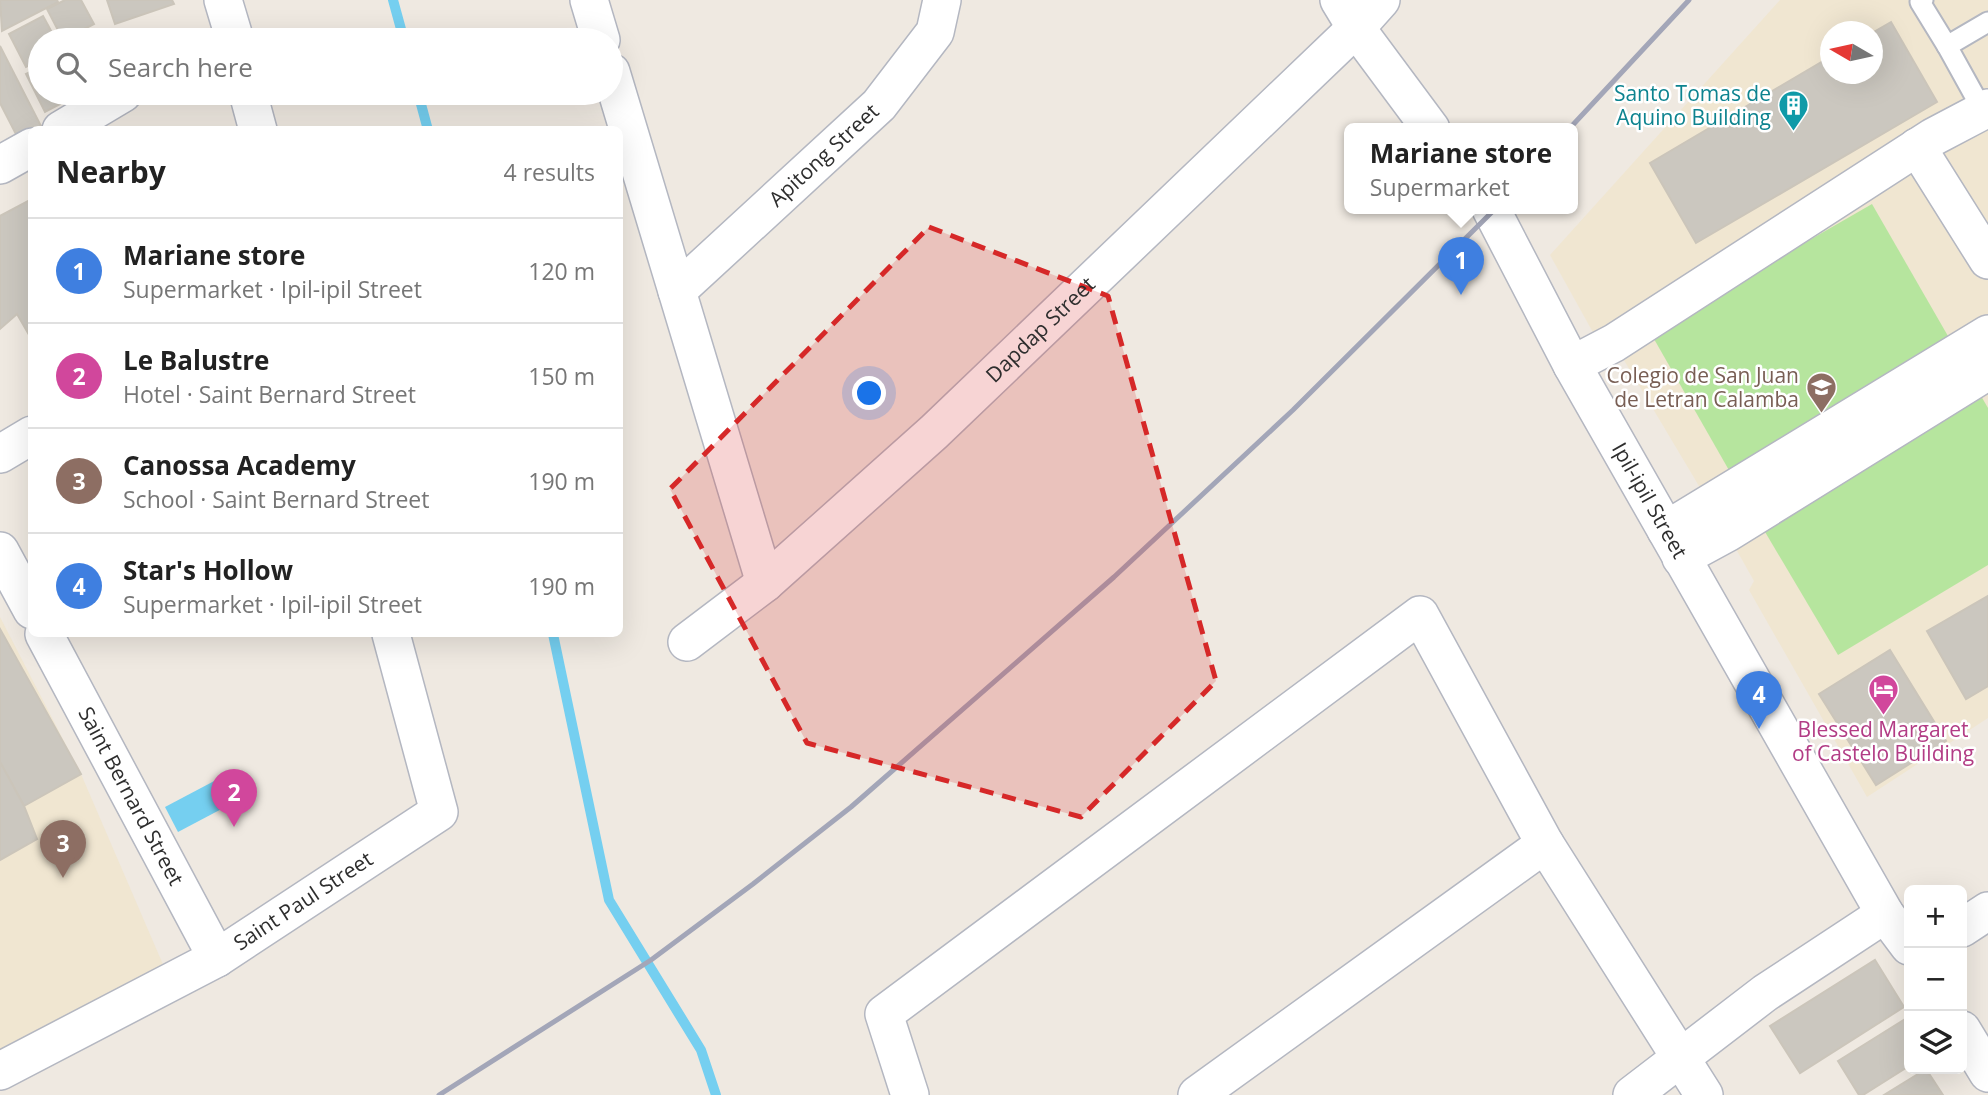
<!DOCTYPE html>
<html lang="en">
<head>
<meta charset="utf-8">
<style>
  :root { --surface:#fff; --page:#f6f6f6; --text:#222; --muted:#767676; --line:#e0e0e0; --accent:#1a73e8 }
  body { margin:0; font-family:"Open Sans",sans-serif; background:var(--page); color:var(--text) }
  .controls { position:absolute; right:21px; bottom:21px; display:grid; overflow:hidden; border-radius:10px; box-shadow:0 7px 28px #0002 }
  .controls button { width:63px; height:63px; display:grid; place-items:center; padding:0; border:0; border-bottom:2px solid var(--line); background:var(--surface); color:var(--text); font:35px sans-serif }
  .compass { position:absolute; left:1820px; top:21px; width:63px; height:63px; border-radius:50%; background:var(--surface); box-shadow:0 7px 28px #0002; rotate:279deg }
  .you { position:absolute; left:870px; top:394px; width:24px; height:24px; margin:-18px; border:5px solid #fff; border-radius:50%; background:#1a73e8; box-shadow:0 0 0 10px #1a73e833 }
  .badge { display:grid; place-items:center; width:46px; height:46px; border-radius:50%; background:var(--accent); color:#fff; font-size:23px; font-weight:700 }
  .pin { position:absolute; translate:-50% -58px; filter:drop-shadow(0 2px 4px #0008) }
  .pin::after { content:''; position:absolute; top:37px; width:24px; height:21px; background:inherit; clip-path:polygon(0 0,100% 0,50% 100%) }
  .popup { position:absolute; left:1344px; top:123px; width:234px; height:91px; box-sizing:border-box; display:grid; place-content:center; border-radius:10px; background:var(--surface); filter:drop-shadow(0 2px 5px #0005); font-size:23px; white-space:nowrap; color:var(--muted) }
  .popup b { font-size:26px; color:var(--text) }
  .popup::after { content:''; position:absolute; left:50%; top:100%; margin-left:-14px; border:14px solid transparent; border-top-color:var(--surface) }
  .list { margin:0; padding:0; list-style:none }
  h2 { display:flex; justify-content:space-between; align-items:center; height:91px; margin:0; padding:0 28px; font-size:30px }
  h2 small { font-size:23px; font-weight:400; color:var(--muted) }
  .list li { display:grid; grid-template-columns:46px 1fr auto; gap:21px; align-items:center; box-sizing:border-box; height:105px; padding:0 28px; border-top:2px solid var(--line) }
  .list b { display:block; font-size:26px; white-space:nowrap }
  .list p { margin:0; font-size:23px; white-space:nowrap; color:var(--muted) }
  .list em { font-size:23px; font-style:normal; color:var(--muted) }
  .icon { flex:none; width:38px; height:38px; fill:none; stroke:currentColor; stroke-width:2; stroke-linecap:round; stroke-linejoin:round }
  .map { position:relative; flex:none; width:1988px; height:1095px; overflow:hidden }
  .search { position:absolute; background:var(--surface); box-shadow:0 7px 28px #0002; left:28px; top:28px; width:595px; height:77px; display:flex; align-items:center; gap:18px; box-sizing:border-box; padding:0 24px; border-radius:38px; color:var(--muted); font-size:26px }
  .panel { position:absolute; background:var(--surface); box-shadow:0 7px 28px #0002; left:28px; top:126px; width:595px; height:511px; border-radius:10px }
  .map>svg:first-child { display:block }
  .education { fill:#f0e6d1; fill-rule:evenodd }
  .green { fill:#b6e59e }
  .water { fill:#75cff0 }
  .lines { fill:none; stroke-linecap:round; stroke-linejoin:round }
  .stream { stroke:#75cff0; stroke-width:10 }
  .building { fill:#cbc7bf; stroke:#cbc5ba; stroke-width:2 }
  .service-casing { stroke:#b4b7c1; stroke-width:23 }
  .minor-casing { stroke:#b4b7c1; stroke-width:40 }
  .service { stroke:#fff; stroke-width:19 }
  .minor { stroke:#fff; stroke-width:37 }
  .rail { stroke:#a3a6b8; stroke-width:5 }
  .marked { fill:#d62828; fill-opacity:0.2; stroke:#d62828; stroke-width:5; stroke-dasharray:14 9; stroke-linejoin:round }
  .labels { text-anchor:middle; stroke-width:5; stroke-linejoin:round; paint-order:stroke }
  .culture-label { font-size:21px; fill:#0d838f; stroke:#fff; text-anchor:end }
  .street-label { font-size:21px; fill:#2e2e2e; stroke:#fff }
  .education-label { font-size:21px; fill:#785e54; stroke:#fff; text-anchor:end }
  .hotel-label { font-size:21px; fill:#b23c85; stroke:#fff }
</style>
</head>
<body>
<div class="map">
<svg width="1988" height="1095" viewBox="0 0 1988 1095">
  <rect width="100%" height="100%" fill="#efe9e1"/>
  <!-- education -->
  <g class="education">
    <path d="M1780 0H1988V718L1867 797 1749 590 1754 581 1727 533 1606 330 1595 336 1550 255ZM1830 32H1872V74H1830Z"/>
    <path d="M0 617 81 774 171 983 0 1076Z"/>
  </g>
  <!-- green -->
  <g class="green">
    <path d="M1872 204 1952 343 1730 472 1650 332Z"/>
    <path d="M1977 389 1988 408V565L1838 655 1758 520Z"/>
  </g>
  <!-- water -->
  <path class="water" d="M218 779 231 804 178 832 165 807Z"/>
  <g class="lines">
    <!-- stream -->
    <g class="stream">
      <path d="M393 0 404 40"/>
      <path d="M418 93 428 130"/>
      <path d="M553 634 609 900 701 1050 716 1095"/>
    </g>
  </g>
  <!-- building -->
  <g class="building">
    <path d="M0 0H57L58 2 2 31Z"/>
    <path d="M65 0H81L94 24 63 40 47 9Z"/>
    <path d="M107 0H172L174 4 115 24Z"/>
    <path d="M43 16 56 40H40V60L26 67 9 34Z"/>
    <path d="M1891 22 1937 102 1696 243 1650 163 1830 57V74H1872V33Z"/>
    <path d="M0 46 43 130H32L21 144 0 103Z"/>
    <path d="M40 67V93H54L60 104 45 112 26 74Z"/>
    <path d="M32 199V340L17 314 0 329V216Z"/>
    <path d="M1988 596V686L1966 699 1927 631Z"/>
    <path d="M0 629 81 774 24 806 0 762Z"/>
    <path d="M1890 650 1946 741 1876 785 1819 694Z"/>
    <path d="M0 762 24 806 37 839 0 860Z"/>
    <path d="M1875 960 1904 1007 1800 1073 1770 1026Z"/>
    <path d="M1907 1018 1909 1022V1066L1863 1095H1859L1838 1061Z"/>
    <path d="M1926 1069 1943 1095H1884Z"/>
  </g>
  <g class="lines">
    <defs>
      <g id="service">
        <path d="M1923 0 1920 2 1947 46"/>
        <path d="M1983 111 1947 46 1988 22"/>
      </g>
      <g id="minor">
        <path d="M223 0 235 40"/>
        <path d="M589 0 601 40"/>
        <path d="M1339 0 1356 28 1431 129"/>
        <path d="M611 72 765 583"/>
        <path d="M248 93 258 130"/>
        <path d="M61 130 123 93"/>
        <path d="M1917 147 1988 260"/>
        <path d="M0 165 32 147"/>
        <path id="s1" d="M1491 209 1572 365 1885 914 1909 946"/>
        <path id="s2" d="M677 291 879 105 935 32 942 0"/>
        <path d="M1572 365 1614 343 1933 137 1988 108"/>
        <path d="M0 454 32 435"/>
        <path d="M1666 530 1988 334"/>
        <path d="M0 551 32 610"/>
        <path d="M1681 558 1727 533 1988 371"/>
        <path id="s3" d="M44 634 217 958"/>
        <path id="s4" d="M687 642 765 583 934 432 1356 28 1381 0"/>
        <path d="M1962 928 1988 911"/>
        <path d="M1962 1030 1988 1073"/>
        <path id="s5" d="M0 1071 217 958 439 812 391 634"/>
        <path d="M910 1095 884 1014 1420 615 1545 844 1704 1095"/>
        <path d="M1197 1095 1545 844"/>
        <path d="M1632 1095 1765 993 1885 914"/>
      </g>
    </defs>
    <!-- service casing -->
    <use href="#service" class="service-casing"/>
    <!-- minor casing -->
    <use href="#minor" class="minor-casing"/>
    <!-- service -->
    <use href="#service" class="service"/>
    <!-- minor -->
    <use href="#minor" class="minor"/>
    <!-- rail -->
    <g class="rail">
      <path d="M1569 129 1689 0"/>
      <path d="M439 1095 651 960 753 884 851 807 1114 577 1293 410 1495 209"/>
    </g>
  </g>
  <!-- marked area -->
  <path class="marked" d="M929 227 1108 296 1216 681 1081 817 807 743 670 489Z"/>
  <!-- icons -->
  <defs>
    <symbol id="building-pin" viewBox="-11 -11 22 30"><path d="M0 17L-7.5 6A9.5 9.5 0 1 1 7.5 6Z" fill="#0f9aa8" stroke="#fff"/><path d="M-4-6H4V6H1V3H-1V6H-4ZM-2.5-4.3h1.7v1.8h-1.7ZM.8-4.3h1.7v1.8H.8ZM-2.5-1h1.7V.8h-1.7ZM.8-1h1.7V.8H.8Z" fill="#fff"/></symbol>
    <symbol id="university-pin" viewBox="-11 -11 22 30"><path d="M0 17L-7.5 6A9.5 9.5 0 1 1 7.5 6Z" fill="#8d6e63" stroke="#fff"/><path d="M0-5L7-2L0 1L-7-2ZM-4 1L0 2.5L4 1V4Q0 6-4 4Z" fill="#fff"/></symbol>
    <symbol id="hotel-pin" viewBox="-11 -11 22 30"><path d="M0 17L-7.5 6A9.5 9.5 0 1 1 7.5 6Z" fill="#d1479c" stroke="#fff"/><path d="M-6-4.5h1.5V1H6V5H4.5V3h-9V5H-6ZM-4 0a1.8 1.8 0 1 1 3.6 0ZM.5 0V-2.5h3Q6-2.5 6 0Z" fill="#fff"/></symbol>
  </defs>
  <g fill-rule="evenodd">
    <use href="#building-pin" x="1776" y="88" width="35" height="47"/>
    <use href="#university-pin" x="1804" y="370" width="35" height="47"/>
    <use href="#hotel-pin" x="1866" y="672" width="35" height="47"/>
  </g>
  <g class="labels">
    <!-- culture labels -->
    <g class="culture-label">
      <text x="1771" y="101">Santo Tomas de<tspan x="1771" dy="24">Aquino Building</tspan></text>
    </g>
    <!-- street labels -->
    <g class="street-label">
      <text dy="7" stroke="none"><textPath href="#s2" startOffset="200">Apitong Street</textPath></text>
      <text dy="7" stroke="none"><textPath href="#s4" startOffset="472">Dapdap Street</textPath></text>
      <text dy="7" stroke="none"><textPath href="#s1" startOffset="332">Ipil-ipil Street</textPath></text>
      <text dy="7" stroke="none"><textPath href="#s3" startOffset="184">Saint Bernard Street</textPath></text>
      <text dy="7" stroke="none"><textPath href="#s5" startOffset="348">Saint Paul Street</textPath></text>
    </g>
    <!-- education labels -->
    <g class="education-label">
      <text x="1799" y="383">Colegio de San Juan<tspan x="1799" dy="24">de Letran Calamba</tspan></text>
    </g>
    <!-- hotel labels -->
    <g class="hotel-label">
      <text x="1883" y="737">Blessed Margaret<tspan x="1883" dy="24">of Castelo Building</tspan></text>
    </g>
  </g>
</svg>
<div class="controls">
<button>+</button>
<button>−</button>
<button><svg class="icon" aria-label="layers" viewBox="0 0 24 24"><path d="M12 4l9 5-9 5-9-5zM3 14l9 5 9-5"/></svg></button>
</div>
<svg class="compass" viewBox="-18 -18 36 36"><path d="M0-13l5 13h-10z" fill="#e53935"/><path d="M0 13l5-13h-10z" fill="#767676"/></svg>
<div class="you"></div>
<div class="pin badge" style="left:1461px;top:295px;background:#3f7fe0">1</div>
<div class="popup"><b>Mariane store</b>Supermarket</div>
<div class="pin badge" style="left:234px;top:827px;background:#d1479c">2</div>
<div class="pin badge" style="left:63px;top:878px;background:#8d6e63">3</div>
<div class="pin badge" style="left:1759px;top:729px;background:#3f7fe0">4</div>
<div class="search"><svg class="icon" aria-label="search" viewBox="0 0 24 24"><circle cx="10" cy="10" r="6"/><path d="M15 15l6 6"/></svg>Search here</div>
<section class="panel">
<h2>Nearby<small>4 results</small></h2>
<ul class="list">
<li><span class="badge" style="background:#3f7fe0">1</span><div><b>Mariane store</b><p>Supermarket · Ipil-ipil Street</p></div><em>120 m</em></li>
<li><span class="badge" style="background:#d1479c">2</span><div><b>Le Balustre</b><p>Hotel · Saint Bernard Street</p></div><em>150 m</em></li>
<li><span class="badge" style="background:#8d6e63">3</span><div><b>Canossa Academy</b><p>School · Saint Bernard Street</p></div><em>190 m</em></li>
<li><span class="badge" style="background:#3f7fe0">4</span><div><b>Star's Hollow</b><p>Supermarket · Ipil-ipil Street</p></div><em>190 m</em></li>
</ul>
</section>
</div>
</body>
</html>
